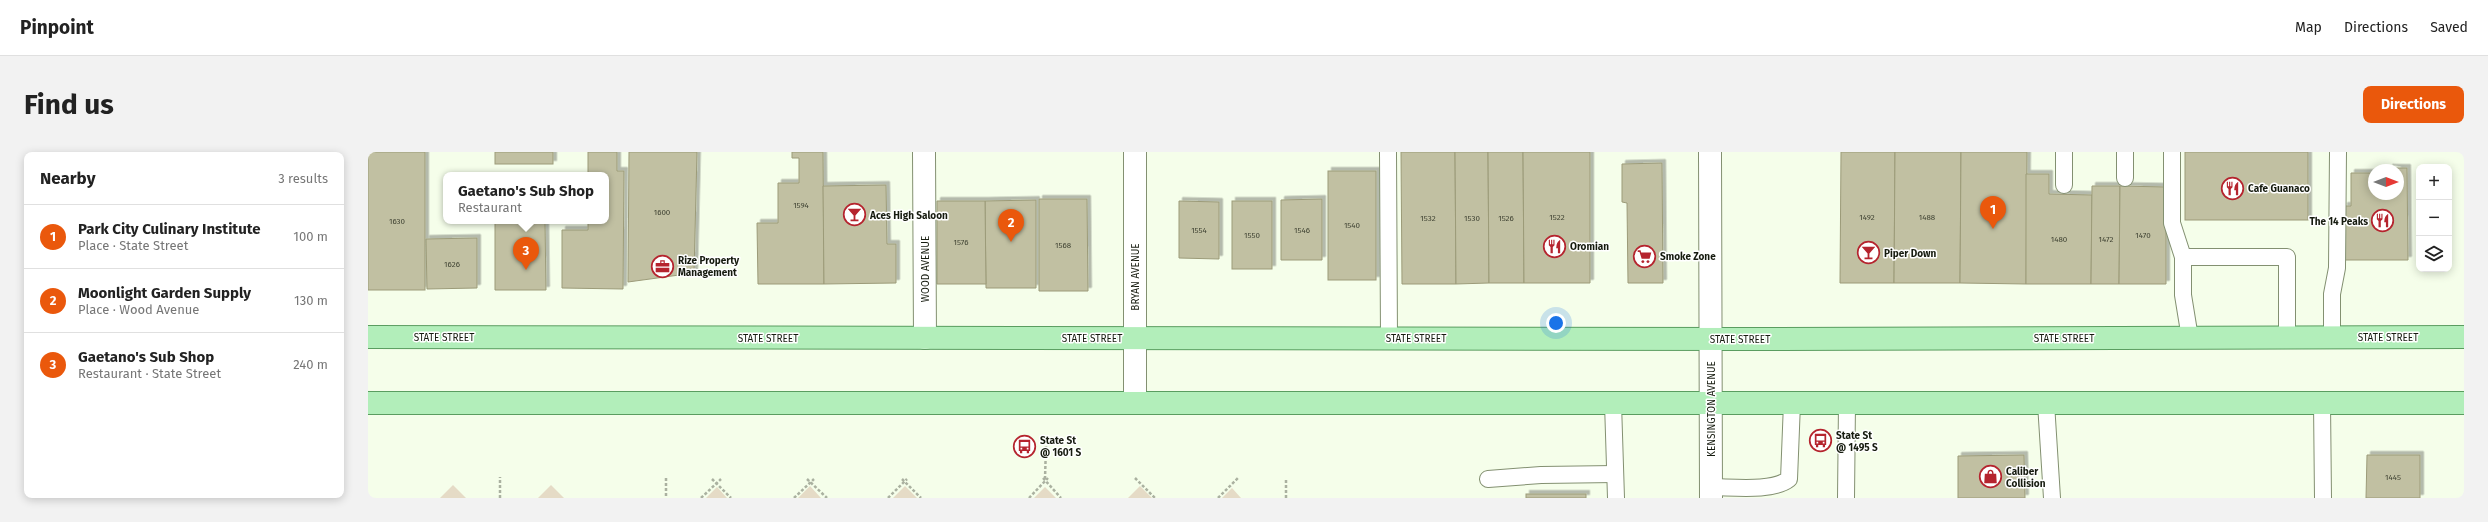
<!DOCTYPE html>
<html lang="en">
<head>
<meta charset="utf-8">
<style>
  :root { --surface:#fff; --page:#f2f2f2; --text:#222; --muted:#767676; --line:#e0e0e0; --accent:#ea580c }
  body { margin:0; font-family:"Fira Sans",sans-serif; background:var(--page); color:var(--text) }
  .controls { position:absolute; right:12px; top:12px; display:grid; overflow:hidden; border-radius:8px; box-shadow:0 2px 10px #0003 }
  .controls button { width:36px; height:36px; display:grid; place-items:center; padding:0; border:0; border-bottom:1px solid var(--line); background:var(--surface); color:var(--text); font:20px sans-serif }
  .compass { position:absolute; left:2000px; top:12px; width:36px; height:36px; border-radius:50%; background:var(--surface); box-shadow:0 2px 10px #0003; rotate:90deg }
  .you { position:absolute; left:1188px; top:171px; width:14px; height:14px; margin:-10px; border:3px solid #fff; border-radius:50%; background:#1a73e8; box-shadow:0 0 0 6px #1a73e833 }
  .badge { display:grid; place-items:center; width:26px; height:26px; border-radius:50%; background:var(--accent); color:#fff; font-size:13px; font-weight:700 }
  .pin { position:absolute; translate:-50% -33px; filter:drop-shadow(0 1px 2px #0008) }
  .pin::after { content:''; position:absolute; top:21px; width:14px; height:12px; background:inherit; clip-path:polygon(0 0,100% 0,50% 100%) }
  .popup { position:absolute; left:75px; top:20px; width:166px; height:52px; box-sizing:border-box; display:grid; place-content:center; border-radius:8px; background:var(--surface); filter:drop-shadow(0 1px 3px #0005); font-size:13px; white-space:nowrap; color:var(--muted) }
  .popup b { font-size:15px; color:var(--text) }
  .popup::after { content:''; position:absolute; left:50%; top:100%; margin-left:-8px; border:8px solid transparent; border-top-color:var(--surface) }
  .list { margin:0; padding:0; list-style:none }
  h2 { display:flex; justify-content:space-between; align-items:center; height:52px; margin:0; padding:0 16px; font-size:17px }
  h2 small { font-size:13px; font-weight:400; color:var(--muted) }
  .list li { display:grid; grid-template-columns:26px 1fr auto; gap:12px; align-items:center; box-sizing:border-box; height:64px; padding:0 16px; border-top:1px solid var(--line) }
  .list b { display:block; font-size:15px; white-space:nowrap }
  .list p { margin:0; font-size:13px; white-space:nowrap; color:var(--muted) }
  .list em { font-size:13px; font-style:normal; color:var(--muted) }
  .icon { flex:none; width:22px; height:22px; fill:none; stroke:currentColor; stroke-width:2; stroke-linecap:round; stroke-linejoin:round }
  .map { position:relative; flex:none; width:2096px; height:346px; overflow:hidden; border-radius:8px }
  header { display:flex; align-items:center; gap:24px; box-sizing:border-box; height:56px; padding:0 20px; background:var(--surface); border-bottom:1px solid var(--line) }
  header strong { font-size:19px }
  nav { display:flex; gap:22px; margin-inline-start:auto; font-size:14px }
  .intro { display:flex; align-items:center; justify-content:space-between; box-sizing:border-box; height:96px; padding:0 24px }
  h1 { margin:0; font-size:28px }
  .button { padding:10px 18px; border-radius:8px; background:var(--accent); color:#fff; font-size:14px; font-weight:700 }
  main { display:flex; gap:24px; padding:0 24px }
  aside { flex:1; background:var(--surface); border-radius:8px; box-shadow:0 2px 10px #0003 }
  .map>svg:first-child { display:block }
  .green { fill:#e5dbc6 }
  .building { fill:#c1c0a2; stroke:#9c9b79; filter:url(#shadow) }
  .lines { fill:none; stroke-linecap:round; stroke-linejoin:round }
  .service-casing { stroke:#839071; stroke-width:18 }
  .minor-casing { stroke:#839071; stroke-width:24 }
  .primary-casing { stroke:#5a9d60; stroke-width:24 }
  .path { stroke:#aab1a0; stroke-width:2.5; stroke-dasharray:3 2; stroke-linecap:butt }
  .service { stroke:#fff; stroke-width:16 }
  .minor { stroke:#fff; stroke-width:22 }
  .primary { stroke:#b2eeba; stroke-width:22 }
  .labels { text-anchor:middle; stroke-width:3; stroke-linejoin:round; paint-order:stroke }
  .number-label { font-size:8px; fill:#414434 }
  .poi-label { font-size:10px; font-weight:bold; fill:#161b0f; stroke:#fff; text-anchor:start }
  .street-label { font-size:10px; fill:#161b0f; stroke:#fff }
</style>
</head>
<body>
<header>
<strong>Pinpoint</strong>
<nav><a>Map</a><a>Directions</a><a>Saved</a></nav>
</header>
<div class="intro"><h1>Find us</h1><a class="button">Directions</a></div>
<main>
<aside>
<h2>Nearby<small>3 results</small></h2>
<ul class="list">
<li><span class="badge">1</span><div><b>Park City Culinary Institute</b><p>Place · State Street</p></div><em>100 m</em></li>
<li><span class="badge">2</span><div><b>Moonlight Garden Supply</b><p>Place · Wood Avenue</p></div><em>130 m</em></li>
<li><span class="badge">3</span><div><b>Gaetano's Sub Shop</b><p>Restaurant · State Street</p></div><em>240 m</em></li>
</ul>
</aside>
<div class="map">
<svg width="2096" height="346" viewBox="0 0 2096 346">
  <defs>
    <filter id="shadow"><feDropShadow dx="3.5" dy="-3.5" stdDeviation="0" flood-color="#0004"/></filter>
  </defs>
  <rect width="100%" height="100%" fill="#f5feea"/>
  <!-- green -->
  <g class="green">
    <path d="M85 333 98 346H72Z"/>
    <path d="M183 333 196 346H170Z"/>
    <path d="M442 334 453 346H430Z"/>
    <path d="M537 334 549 346H525Z"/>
    <path d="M772 334 784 346H760Z"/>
    <path d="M349 335 359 346H338Z"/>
    <path d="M677 335 688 346H666Z"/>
    <path d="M864 336 873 346H854Z"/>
  </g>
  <!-- building -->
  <g class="building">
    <rect x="0" y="0" width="57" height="138"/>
    <rect x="127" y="0" width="58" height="12"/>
    <path d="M220 0H249V19H256L255 137 194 136V78H220V69H238V23H220Z"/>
    <path d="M261 0H329L326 121 260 130Z"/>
    <path d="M424 0H455L456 132H390L389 71H410V31H431V6H424Z"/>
    <path d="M1033 0H1087L1088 132H1034Z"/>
    <path d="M1087 0H1120L1121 131 1088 132Z"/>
    <path d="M1120 0H1155L1156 131H1121Z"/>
    <path d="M1155 0H1222V131H1156Z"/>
    <path d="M1473 0H1527L1526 131H1472Z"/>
    <path d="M1527 0H1593L1592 131H1526Z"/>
    <path d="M1593 0H1659L1658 132 1592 131Z"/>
    <rect x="1817" y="0" width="123" height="68"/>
    <path d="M1294 11 1295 131H1260L1259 51 1254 50V12Z"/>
    <path d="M2021 16H2039L2040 108H1976V54H1983V21H2006V42H2030V18Z"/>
    <rect x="960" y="19" width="48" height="109"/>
    <path d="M1658 22H1681V42L1724 43 1723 132H1658Z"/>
    <path d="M518 33 519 92H528V131L456 132 455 34Z"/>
    <path d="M1724 34H1752L1751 132H1723Z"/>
    <path d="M1752 34 1798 35V132H1751Z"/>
    <path d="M671 47H719L720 139H671Z"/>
    <path d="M954 47V108H913V48Z"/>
    <path d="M668 48V136H618L617 49Z"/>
    <path d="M569 49H617L618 132H569Z"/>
    <path d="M811 49 851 50V107L811 106Z"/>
    <rect x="864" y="49" width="40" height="68"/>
    <path d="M127 70H177L178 138H127Z"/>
    <path d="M109 86V136L59 137 58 87Z"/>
    <path d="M1656 303 1657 346H1590V304Z"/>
    <path d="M1999 303H2052V346H1998Z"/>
    <rect x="1158" y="342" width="60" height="4"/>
  </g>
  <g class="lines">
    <defs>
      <g id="service">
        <path d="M1020 0 1021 186"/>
        <path d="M1804 0V71L1815 105"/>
        <path d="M1757 26V0"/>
        <path d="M1696 33V0"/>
        <path d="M1822 186 1815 143V105H1919V186"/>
        <path d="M1964 186V142L1969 116 1970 0"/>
        <path d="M1245 251 1248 346"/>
        <path d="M1678 251 1684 346"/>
        <path d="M1954 251 1955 346"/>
        <path d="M1120 327 1173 323 1247 322"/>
        <path d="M1343 335C1364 335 1405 340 1421 327L1424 251"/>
        <path d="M1478 346 1479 251"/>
      </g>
      <g id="minor">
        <path d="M556 0 557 186"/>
        <path d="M767 0V251"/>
        <path d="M1342 0 1343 346"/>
      </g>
      <g id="primary">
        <path d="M0 185 1378 187 2096 185"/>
        <path d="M0 251H2096"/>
      </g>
    </defs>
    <!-- service casing -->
    <use href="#service" class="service-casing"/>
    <!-- minor casing -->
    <use href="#minor" class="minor-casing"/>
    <!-- primary casing -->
    <use href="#primary" class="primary-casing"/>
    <!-- path -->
    <g class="path">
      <path d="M298 326V346"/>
      <path d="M675 326 693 346"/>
      <path d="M767 326 787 346"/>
      <path d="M344 327 363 346"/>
      <path d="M439 327 459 346"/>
      <path d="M534 327 553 346"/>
      <path d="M677 327 678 293"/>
      <path d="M132 346V325"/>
      <path d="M333 346 353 327"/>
      <path d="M426 346 446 327"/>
      <path d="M520 346 539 327"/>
      <path d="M661 346 680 326"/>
      <path d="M850 346 870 326"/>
      <path d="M918 346V327"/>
    </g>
    <!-- service -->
    <use href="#service" class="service"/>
    <!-- minor -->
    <use href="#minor" class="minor"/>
    <!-- primary -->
    <use href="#primary" class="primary"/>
  </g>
  <!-- icons -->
  <defs>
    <symbol id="restaurant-ring" viewBox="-11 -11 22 22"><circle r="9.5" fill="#fff" stroke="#b5242e" stroke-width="1.5"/><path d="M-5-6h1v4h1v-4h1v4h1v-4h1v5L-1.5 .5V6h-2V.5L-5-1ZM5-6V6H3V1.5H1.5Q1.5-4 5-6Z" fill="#b5242e"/></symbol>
    <symbol id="bar-ring" viewBox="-11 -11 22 22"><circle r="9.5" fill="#fff" stroke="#b5242e" stroke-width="1.5"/><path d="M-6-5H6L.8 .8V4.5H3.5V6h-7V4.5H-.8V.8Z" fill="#b5242e"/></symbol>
    <symbol id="supermarket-ring" viewBox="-11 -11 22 22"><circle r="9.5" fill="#fff" stroke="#b5242e" stroke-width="1.5"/><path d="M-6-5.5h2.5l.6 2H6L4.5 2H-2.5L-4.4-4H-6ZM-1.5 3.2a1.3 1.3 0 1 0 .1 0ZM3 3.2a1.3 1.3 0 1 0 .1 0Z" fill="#b5242e"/></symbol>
    <symbol id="office-ring" viewBox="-11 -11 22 22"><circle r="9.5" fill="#fff" stroke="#b5242e" stroke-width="1.5"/><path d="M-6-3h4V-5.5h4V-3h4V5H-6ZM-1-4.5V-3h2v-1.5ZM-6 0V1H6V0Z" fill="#b5242e"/></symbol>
    <symbol id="bus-ring" viewBox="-11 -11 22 22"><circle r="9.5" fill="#fff" stroke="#b5242e" stroke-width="1.5"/><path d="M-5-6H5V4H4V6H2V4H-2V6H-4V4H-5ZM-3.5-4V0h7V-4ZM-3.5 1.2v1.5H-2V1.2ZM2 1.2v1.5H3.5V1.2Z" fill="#b5242e"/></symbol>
    <symbol id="shop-ring" viewBox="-11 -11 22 22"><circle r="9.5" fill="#fff" stroke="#b5242e" stroke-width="1.5"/><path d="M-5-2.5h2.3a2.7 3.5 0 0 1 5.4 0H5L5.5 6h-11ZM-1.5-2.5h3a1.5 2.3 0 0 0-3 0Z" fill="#b5242e"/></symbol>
  </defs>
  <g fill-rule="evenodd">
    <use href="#restaurant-ring" x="1852" y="24" width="25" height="25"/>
    <use href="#bar-ring" x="474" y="50" width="25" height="25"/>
    <use href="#restaurant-ring" x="2002" y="56" width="25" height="25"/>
    <use href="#restaurant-ring" x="1174" y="82" width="25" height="25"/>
    <use href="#bar-ring" x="1488" y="88" width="25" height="25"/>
    <use href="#supermarket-ring" x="1264" y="92" width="25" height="25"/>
    <use href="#office-ring" x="282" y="102" width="25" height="25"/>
    <use href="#bus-ring" x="1440" y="276" width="25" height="25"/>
    <use href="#bus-ring" x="644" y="282" width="25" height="25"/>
    <use href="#shop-ring" x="1610" y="312" width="25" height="25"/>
  </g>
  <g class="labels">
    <!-- number labels -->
    <g class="number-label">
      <text x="433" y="56">1594</text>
      <text x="294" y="63">1600</text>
      <text x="1189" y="68">1522</text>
      <text x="1499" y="68">1492</text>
      <text x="1559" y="68">1488</text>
      <text x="1060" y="69">1532</text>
      <text x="1104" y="69">1530</text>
      <text x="1138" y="69">1526</text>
      <text x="29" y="72">1630</text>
      <text x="984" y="76">1540</text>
      <text x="831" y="81">1554</text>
      <text x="934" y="81">1546</text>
      <text x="884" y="86">1550</text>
      <text x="1775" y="86">1470</text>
      <text x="1691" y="90">1480</text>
      <text x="1738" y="90">1472</text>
      <text x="593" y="93">1576</text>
      <text x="695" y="96">1568</text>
      <text x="84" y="115">1626</text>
      <text x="2025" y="328">1445</text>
    </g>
    <!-- poi labels -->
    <g class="poi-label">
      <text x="1880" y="40">Cafe Guanaco</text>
      <text x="502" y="67">Aces High Saloon</text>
      <text x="2000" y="73" text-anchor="end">The 14 Peaks</text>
      <text x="1202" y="98">Oromian</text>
      <text x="1516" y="105">Piper Down</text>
      <text x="1292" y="108">Smoke Zone</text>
      <text x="310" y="112">Rize Property<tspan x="310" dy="12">Management</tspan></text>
      <text x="1468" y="287">State St<tspan x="1468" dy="12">@ 1495 S</tspan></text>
      <text x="672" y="292">State St<tspan x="672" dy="12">@ 1601 S</tspan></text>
      <text x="1638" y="323">Caliber<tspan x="1638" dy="12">Collision</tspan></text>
    </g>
    <!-- street labels -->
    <g class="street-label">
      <text transform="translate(557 117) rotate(-90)" y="4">WOOD AVENUE</text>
      <text transform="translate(767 125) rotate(-90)" y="4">BRYAN AVENUE</text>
      <text x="76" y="189">STATE STREET</text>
      <text x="2020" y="189">STATE STREET</text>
      <text x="400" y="190">STATE STREET</text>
      <text x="724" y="190">STATE STREET</text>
      <text x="1048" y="190">STATE STREET</text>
      <text x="1696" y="190">STATE STREET</text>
      <text x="1372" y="191">STATE STREET</text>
      <text transform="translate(1343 257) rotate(-90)" y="4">KENSINGTON AVENUE</text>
    </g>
  </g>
</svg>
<div class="controls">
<button>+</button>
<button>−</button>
<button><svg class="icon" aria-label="layers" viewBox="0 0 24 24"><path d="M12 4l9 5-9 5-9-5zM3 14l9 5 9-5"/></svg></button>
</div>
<svg class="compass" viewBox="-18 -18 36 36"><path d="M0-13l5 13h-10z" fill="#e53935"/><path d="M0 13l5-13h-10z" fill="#767676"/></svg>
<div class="you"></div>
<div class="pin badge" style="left:1625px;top:77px">1</div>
<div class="pin badge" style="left:643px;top:90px">2</div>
<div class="pin badge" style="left:158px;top:118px">3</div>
<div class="popup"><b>Gaetano's Sub Shop</b>Restaurant</div>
</div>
</main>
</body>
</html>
